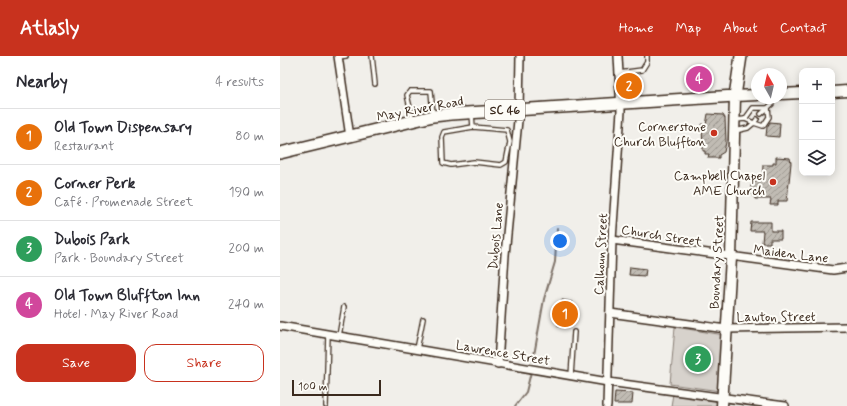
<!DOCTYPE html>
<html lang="en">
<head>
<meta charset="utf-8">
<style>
  :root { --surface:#fff; --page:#f7f7f7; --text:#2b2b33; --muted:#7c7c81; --line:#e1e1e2; --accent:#c8321e }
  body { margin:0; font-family:Mynerve,sans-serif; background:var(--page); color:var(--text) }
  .controls { position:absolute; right:12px; top:12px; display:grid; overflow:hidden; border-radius:8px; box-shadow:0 2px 10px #0003 }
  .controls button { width:36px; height:36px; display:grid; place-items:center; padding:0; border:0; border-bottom:1px solid var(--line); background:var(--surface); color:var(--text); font:20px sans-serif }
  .compass { position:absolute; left:471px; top:12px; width:36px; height:36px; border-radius:50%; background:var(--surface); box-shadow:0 2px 10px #0003; rotate:352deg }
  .scale { position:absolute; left:12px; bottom:10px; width:89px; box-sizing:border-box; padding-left:4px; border:2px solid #3b2a1e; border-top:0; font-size:11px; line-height:14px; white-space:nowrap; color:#3b2a1e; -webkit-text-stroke:3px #fdfcf7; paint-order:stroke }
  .you { position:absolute; left:280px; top:185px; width:14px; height:14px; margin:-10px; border:3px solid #fff; border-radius:50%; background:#1a73e8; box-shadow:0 0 0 6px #1a73e833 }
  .badge { display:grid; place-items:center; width:26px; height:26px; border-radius:50%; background:var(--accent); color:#fff; font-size:13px; font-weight:700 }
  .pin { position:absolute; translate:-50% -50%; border:2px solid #fff; box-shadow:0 1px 4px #0006 }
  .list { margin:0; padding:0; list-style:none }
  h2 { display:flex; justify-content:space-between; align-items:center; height:52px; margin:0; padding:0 16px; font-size:17px }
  h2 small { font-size:13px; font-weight:400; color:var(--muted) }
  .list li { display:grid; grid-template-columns:26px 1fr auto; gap:12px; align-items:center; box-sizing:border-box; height:56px; padding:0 16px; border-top:1px solid var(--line) }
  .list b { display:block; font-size:15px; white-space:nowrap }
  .list p { margin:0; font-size:13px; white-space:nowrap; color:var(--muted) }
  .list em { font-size:13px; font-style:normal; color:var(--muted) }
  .actions { display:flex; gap:8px; padding:12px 16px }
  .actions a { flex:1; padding:9px 0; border:1px solid var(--accent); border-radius:12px; text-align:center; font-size:14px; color:var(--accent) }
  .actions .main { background:var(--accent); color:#fff }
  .icon { flex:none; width:22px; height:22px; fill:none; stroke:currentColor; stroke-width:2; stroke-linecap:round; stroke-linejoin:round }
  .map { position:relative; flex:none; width:567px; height:350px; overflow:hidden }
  header { display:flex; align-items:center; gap:24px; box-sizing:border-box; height:56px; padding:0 20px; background:var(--accent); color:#fff }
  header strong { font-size:19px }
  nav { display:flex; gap:22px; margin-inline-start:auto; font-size:14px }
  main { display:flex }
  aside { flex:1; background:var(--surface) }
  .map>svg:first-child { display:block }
  .park { fill:#d7d2cc; stroke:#897e75 }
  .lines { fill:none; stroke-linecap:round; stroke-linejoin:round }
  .stream { stroke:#80746b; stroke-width:2 }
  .building { fill:url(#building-hatch); stroke:#3b2a1e }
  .lane-casing { stroke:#3b2a1e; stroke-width:6 }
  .street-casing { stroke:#3b2a1e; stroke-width:10 }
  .secondary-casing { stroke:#3b2a1e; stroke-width:13 }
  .primary-casing { stroke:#3b2a1e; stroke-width:14 }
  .lane { stroke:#fdfcf7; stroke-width:3.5 }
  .street { stroke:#fdfcf7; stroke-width:7 }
  .secondary { stroke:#fdfcf7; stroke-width:10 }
  .primary { stroke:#fdfcf7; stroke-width:11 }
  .poi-dot { fill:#c8321e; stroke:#fdfcf7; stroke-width:1.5 }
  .labels { text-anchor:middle; stroke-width:4; stroke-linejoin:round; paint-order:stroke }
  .shield { fill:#fdfcf7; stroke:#75695f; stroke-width:1 }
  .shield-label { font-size:12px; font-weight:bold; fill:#3b2a1e }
  .street-label { font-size:13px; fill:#3b2a1e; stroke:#fdfcf7 }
  .poi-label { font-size:13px; fill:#3b2a1e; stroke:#fdfcf7; text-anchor:end }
</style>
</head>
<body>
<header>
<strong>Atlasly</strong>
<nav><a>Home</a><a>Map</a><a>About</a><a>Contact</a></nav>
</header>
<main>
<aside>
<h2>Nearby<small>4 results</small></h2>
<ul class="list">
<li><span class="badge" style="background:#e8710a">1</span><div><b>Old Town Dispensary</b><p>Restaurant</p></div><em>80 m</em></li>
<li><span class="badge" style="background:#e8710a">2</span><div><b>Corner Perk</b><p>Café · Promenade Street</p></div><em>190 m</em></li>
<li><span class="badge" style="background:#2e9e5b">3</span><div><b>Dubois Park</b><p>Park · Boundary Street</p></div><em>200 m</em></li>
<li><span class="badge" style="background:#d1479c">4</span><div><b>Old Town Bluffton Inn</b><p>Hotel · May River Road</p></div><em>240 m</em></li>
</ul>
<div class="actions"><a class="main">Save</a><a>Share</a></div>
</aside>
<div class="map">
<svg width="567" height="350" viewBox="0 0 567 350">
  <defs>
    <pattern id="building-hatch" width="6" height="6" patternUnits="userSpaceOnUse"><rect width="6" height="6" fill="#c1bcb4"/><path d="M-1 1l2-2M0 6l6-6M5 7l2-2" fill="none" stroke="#9e9992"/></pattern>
  </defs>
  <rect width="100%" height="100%" fill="#f1efea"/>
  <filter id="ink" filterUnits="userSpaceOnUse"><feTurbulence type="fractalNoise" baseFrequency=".025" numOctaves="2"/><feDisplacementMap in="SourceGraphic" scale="8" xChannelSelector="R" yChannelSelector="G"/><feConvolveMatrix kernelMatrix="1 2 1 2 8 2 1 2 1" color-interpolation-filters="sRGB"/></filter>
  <g filter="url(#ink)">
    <!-- park -->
    <g class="park">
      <path d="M395 271 444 279 440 335 390 328Z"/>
      <path d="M393 338 440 344V350H391Z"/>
    </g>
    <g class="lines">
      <!-- stream -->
      <g class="stream">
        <path d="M253 305 264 243 275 206 277 172"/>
        <path d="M235 350 246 336 251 316"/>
      </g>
    </g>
    <!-- building -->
    <g class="building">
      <rect x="414" y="13" width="11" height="20"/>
      <path d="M428 58 443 59 445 62 446 86 444 96 439 99V102H428L429 98H425V95H423L422 68 426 69Z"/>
      <path d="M490 66 500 67 499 81 486 80 487 71Z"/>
      <path d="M496 101 510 102 511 107 507 145H498V149H490L491 143H475L473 138H471V129H473L476 124H482L483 109H493V107H496Z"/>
      <path d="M471 166H491V175H501V183H490V187H482L483 175H470Z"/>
      <path d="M350 211 366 213 365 220 349 219Z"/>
      <path d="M282 244 292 246 287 271 278 270Z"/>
      <path d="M335 336 353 337 352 348H334Z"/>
    </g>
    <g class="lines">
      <defs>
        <g id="lane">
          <path d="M92 0 95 28"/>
          <path d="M58 1 66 0"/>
          <path d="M339 17 362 14 367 6V0"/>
          <path d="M192 58 193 71"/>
          <path d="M481 58 492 48 493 42"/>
          <path d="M133 64 127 39 130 35H151L153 59"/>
          <path d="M456 64 465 63 474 67 477 63"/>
          <path d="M193 71 227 74 230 86 226 106 221 109 194 106 171 109 163 107 162 81 164 76Z"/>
          <path d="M455 75 468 72 474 67 483 70 489 61 488 52H473L465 63"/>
          <path d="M59 280 64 251"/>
          <path d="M137 293 143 263"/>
          <path d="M291 320 294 276"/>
          <path d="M46 350 48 278"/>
        </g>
        <g id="street">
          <path d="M58 0 70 81"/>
          <path d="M332 184 553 214 567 212"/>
          <path d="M330 257 446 273 567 271"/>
          <path d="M0 270 328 326 505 350"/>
          <path d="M218 308 225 199 239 54 240 0"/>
          <path d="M327 350 332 184 341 55 338 0"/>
        </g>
        <g id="secondary">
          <path d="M552 36 567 35"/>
          <path d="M501 38 522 37"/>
          <path d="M442 350 451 202 455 40 477 39"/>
        </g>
        <path id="primary" d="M0 97 153 60 171 58 455 40 461 0"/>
      </defs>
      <!-- lane casing -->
      <use href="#lane" class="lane-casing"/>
      <!-- street casing -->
      <use href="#street" class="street-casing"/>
      <!-- secondary casing -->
      <use href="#secondary" class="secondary-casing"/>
      <!-- primary casing -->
      <use href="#primary" class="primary-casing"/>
      <!-- lane -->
      <use href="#lane" class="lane"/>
      <!-- street -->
      <use href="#street" class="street"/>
      <!-- secondary -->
      <use href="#secondary" class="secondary"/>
      <!-- primary -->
      <use href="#primary" class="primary"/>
    </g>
  </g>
  <!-- markers -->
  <g class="poi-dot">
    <circle cx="434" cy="77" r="4"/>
    <circle cx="493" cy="126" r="4"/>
  </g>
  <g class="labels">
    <!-- shield labels -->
    <rect class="shield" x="205" y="44" width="40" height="20" rx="3"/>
    <g class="shield-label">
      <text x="225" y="58">SC 46</text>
    </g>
    <!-- street labels -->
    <g class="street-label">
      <text transform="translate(140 52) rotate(-11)" y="5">May River Road</text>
      <text transform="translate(382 179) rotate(9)" y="5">Church Street</text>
      <text transform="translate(215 180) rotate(-85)" y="5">Dubois Lane</text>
      <text transform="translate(511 197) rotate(7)" y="5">Maiden Lane</text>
      <text transform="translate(320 198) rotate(-87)" y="5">Calhoun Street</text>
      <text transform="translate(436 206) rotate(-87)" y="5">Boundary Street</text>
      <text x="496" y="265">Lawton Street</text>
      <text transform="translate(223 296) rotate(10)" y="5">Lawrence Street</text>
    </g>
    <!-- poi labels -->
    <g class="poi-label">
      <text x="426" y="75">Cornerstone<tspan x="426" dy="15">Church Bluffton</tspan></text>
      <text x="485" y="124">Campbell Chapel<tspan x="485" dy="15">AME Church</tspan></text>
    </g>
  </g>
</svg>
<div class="controls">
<button>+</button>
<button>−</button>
<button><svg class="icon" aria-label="layers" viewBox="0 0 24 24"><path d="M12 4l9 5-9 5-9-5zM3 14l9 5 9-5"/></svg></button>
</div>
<svg class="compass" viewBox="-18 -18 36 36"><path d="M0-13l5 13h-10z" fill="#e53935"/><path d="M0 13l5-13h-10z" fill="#7c7c81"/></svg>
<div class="scale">100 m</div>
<div class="you"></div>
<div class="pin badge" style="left:285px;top:258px;background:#e8710a">1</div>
<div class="pin badge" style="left:349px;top:30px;background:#e8710a">2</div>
<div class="pin badge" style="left:418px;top:303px;background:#2e9e5b">3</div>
<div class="pin badge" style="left:419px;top:23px;background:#d1479c">4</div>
</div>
</main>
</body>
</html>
